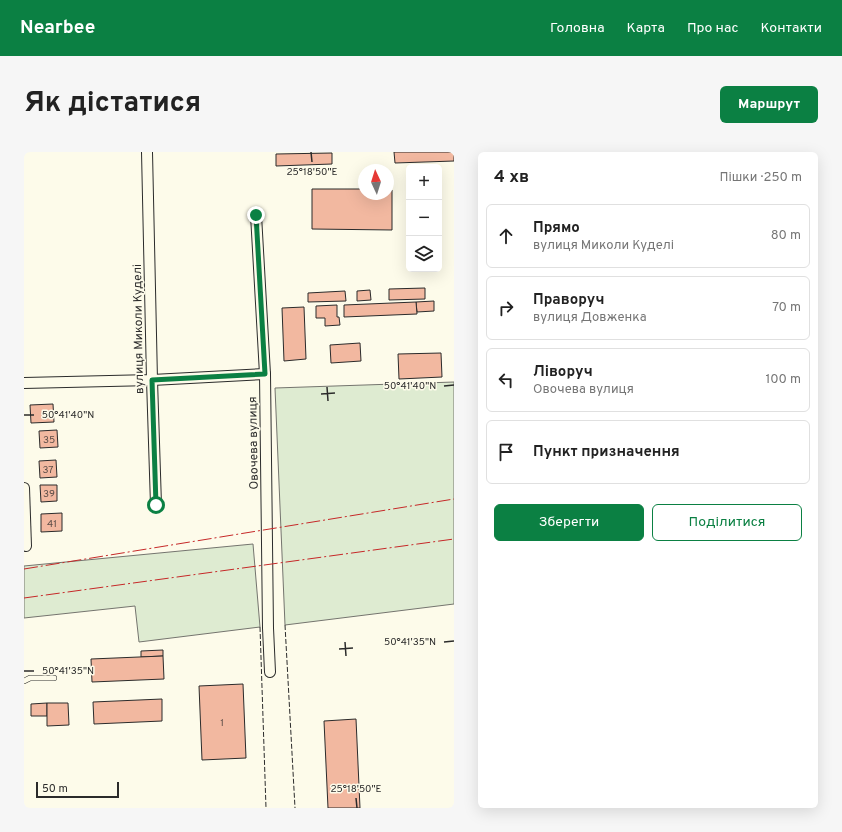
<!DOCTYPE html>
<html lang="uk">
<head>
<meta charset="utf-8">
<style>
  :root { --surface:#fff; --page:#f6f6f6; --text:#222; --muted:#767676; --line:#e0e0e0; --accent:#0b8043 }
  body { margin:0; font-family:Overpass,sans-serif; background:var(--page); color:var(--text) }
  .controls { position:absolute; right:12px; top:12px; display:grid; overflow:hidden; border-radius:6px; box-shadow:0 4px 16px #0002 }
  .controls button { width:36px; height:36px; display:grid; place-items:center; padding:0; border:0; border-bottom:1px solid var(--line); background:var(--surface); color:var(--text); font:20px sans-serif }
  .compass { position:absolute; left:334px; top:12px; width:36px; height:36px; border-radius:50%; background:var(--surface); box-shadow:0 4px 16px #0002; rotate:356deg }
  .scale { position:absolute; left:12px; bottom:10px; width:83px; box-sizing:border-box; padding-left:4px; border:2px solid #2b2b2b; border-top:0; font-size:11px; line-height:14px; white-space:nowrap; color:#2b2b2b; -webkit-text-stroke:3px #fdfbea; paint-order:stroke }
  .stop { position:absolute; width:12px; height:12px; margin:-9px; border:3px solid #0b8043; border-radius:50%; background:#fff }
  .stop.end { background:#0b8043; border-color:#fff; box-shadow:0 1px 4px #0008 }
  .list { margin:0; padding:0; list-style:none }
  h2 { display:flex; justify-content:space-between; align-items:center; height:52px; margin:0; padding:0 16px; font-size:17px }
  h2 small { font-size:13px; font-weight:400; color:var(--muted) }
  .list li { display:grid; grid-template-columns:26px 1fr auto; gap:12px; align-items:center; box-sizing:border-box; height:64px; margin:0 8px 8px; padding:0 8px; border:1px solid var(--line); border-radius:6px }
  .list b { display:block; font-size:15px; white-space:nowrap }
  .list p { margin:0; font-size:13px; white-space:nowrap; color:var(--muted) }
  .list em { font-size:13px; font-style:normal; color:var(--muted) }
  .actions { display:flex; gap:8px; padding:12px 16px }
  .actions a { flex:1; padding:9px 0; border:1px solid var(--accent); border-radius:6px; text-align:center; font-size:14px; color:var(--accent) }
  .actions .main { background:var(--accent); color:#fff }
  .icon { flex:none; width:22px; height:22px; fill:none; stroke:currentColor; stroke-width:2; stroke-linecap:round; stroke-linejoin:round }
  .map { position:relative; flex:none; width:430px; height:656px; overflow:hidden; border-radius:6px }
  header { display:flex; align-items:center; gap:24px; box-sizing:border-box; height:56px; padding:0 20px; background:var(--accent); color:#fff }
  header strong { font-size:19px }
  nav { display:flex; gap:22px; margin-inline-start:auto; font-size:14px }
  .intro { display:flex; align-items:center; justify-content:space-between; box-sizing:border-box; height:96px; padding:0 24px }
  h1 { margin:0; font-size:28px }
  .button { padding:10px 18px; border-radius:6px; background:var(--accent); color:#fff; font-size:14px; font-weight:700 }
  main { display:flex; gap:24px; padding:0 24px }
  aside { flex:1; background:var(--surface); border-radius:6px; box-shadow:0 4px 16px #0002 }
  .map>svg:first-child { display:block }
  .green { fill:#deebd1; stroke:#74746e }
  .building { fill:#f2b8a0; stroke:#2b2b2b }
  .lines { fill:none; stroke-linecap:round; stroke-linejoin:round }
  .service-casing { stroke:#2b2b2b; stroke-width:6 }
  .minor-casing { stroke:#2b2b2b; stroke-width:12 }
  .service { stroke:#fdfbea; stroke-width:5 }
  .minor { stroke:#fdfbea; stroke-width:10 }
  .fence { stroke:#2b2b2b; stroke-width:1; stroke-dasharray:5 2; stroke-linecap:butt }
  .power { stroke:#c62828; stroke-width:1; stroke-dasharray:14 3 2 3; stroke-linecap:butt }
  .route { stroke:#0b8043; stroke-width:5 }
  .ticks { fill:none; stroke:#2b2b2b; stroke-width:1.5 }
  .labels { text-anchor:middle; stroke-width:3; stroke-linejoin:round; paint-order:stroke }
  .number-label { font-size:10px; fill:#5d4e48 }
  .street-label { font-size:12px; fill:#2b2b2b; stroke:#fdfbea }
  .ticks-label { font-size:10px; text-anchor:middle; fill:#2b2b2b; stroke:#fdfbea; stroke-width:3; stroke-linejoin:round; paint-order:stroke }
</style>
</head>
<body>
<header>
<strong>Nearbee</strong>
<nav><a>Головна</a><a>Карта</a><a>Про нас</a><a>Контакти</a></nav>
</header>
<div class="intro"><h1>Як дістатися</h1><a class="button">Маршрут</a></div>
<main>
<div class="map">
<svg width="430" height="656" viewBox="0 0 430 656">
  <rect width="100%" height="100%" fill="#fdfbea"/>
  <!-- green -->
  <g class="green">
    <path d="M430 230V452L261 473 251 236Z"/>
    <path d="M229 392 236 475 115 490 111 454 0 466V414Z"/>
  </g>
  <!-- building -->
  <g class="building">
    <path d="M370 0H430V9L371 11Z"/>
    <path d="M308 1V12L252 14V2Z"/>
    <path d="M288 37H340V42H364V38H368V78L288 77Z"/>
    <path d="M401 136V147L365 148V137Z"/>
    <path d="M346 138 347 148 333 149V139Z"/>
    <path d="M321 139 322 149 284 150V141Z"/>
    <path d="M410 149V159L393 160 392 150Z"/>
    <path d="M392 150 393 162 320 165V153Z"/>
    <path d="M313 153V165H315L316 173 301 174V166H292V154Z"/>
    <path d="M280 155 282 207 260 209 258 156Z"/>
    <path d="M336 191 337 209 307 211 306 193Z"/>
    <path d="M417 201 418 225 375 227 374 202Z"/>
    <path d="M29 252 30 270 7 271 6 253Z"/>
    <path d="M33 278 34 295 16 296 15 279Z"/>
    <path d="M32 308 33 325 16 326 15 309Z"/>
    <path d="M16 333H33V349L17 350Z"/>
    <path d="M38 361V379L17 380V362Z"/>
    <path d="M139 498V504L117 505V499Z"/>
    <path d="M139 504 140 527 68 530 67 507Z"/>
    <path d="M219 532 222 606 178 608 175 534Z"/>
    <path d="M138 547V569L70 572 69 550Z"/>
    <path d="M23 551V564H7V552Z"/>
    <path d="M23 551H44L45 573 23 574Z"/>
    <path d="M332 567 336 656H304L300 569Z"/>
  </g>
  <g class="lines">
    <defs>
      <path id="service" d="M0 529 6 526H30"/>
      <g id="minor">
        <path d="M123 0 128 228 132 353"/>
        <path d="M232 63 241 222 244 476 246 520"/>
        <path d="M0 231 128 228 241 222"/>
        <path d="M0 336 2 394"/>
      </g>
    </defs>
    <!-- service casing -->
    <use href="#service" class="service-casing"/>
    <!-- minor casing -->
    <use href="#minor" class="minor-casing"/>
    <!-- service -->
    <use href="#service" class="service"/>
    <!-- minor -->
    <use href="#minor" class="minor"/>
    <!-- fence -->
    <g class="fence">
      <path d="M261 473 271 656"/>
      <path d="M236 475 242 656"/>
    </g>
    <!-- power -->
    <g class="power">
      <path d="M0 417 430 347"/>
      <path d="M0 446 430 387"/>
    </g>
  </g>
  <g class="lines">
    <!-- route -->
    <path class="route" d="M132 353 128 228 241 222 232 63"/>
  </g>
  <!-- ticks -->
  <path class="ticks" d="M287 0 288 10M420 234 430 233M303 235 304 249M297 242 311 241M0 263H10M321 490 322 504M420 490 430 489M315 497 329 496M0 519H10M332 646 333 656"/>
  <g class="labels">
    <!-- number labels -->
    <g class="number-label">
      <text x="25" y="291">35</text>
      <text x="24" y="321">37</text>
      <text x="25" y="345">39</text>
      <text x="28" y="375">41</text>
      <text x="198" y="574">1</text>
    </g>
    <!-- street labels -->
    <g class="street-label">
      <text transform="translate(114 177) rotate(-91)" y="4">вулиця Миколи Куделі</text>
      <text transform="translate(229 291) rotate(-91)" y="4">Овочева вулиця</text>
    </g>
  </g>
  <g class="ticks-label">
    <text x="288" y="23">25°18'50"E</text>
    <text x="386" y="237">50°41'40"N</text>
    <text x="44" y="266">50°41'40"N</text>
    <text x="386" y="493">50°41'35"N</text>
    <text x="44" y="522">50°41'35"N</text>
    <text x="332" y="640">25°18'50"E</text>
  </g>
</svg>
<div class="controls">
<button>+</button>
<button>−</button>
<button><svg class="icon" aria-label="layers" viewBox="0 0 24 24"><path d="M12 4l9 5-9 5-9-5zM3 14l9 5 9-5"/></svg></button>
</div>
<svg class="compass" viewBox="-18 -18 36 36"><path d="M0-13l5 13h-10z" fill="#e53935"/><path d="M0 13l5-13h-10z" fill="#767676"/></svg>
<div class="scale">50 m</div>
<div class="stop" style="left:132px;top:353px"></div>
<div class="stop end" style="left:232px;top:63px"></div>
</div>
<aside>
<h2>4 хв<small>Пішки · 250 m</small></h2>
<ul class="list">
<li><svg class="icon" aria-label="ahead" viewBox="0 0 24 24"><path d="M12 20V5M6 11l6-6 6 6"/></svg><div><b>Прямо</b><p>вулиця Миколи Куделі</p></div><em>80 m</em></li>
<li><svg class="icon" aria-label="right" viewBox="0 0 24 24"><path d="M7 20v-9h11M14 6l5 5-5 5"/></svg><div><b>Праворуч</b><p>вулиця Довженка</p></div><em>70 m</em></li>
<li><svg class="icon" aria-label="left" viewBox="0 0 24 24"><path d="M17 20v-9H6M10 6l-5 5 5 5"/></svg><div><b>Ліворуч</b><p>Овочева вулиця</p></div><em>100 m</em></li>
<li><svg class="icon" aria-label="arrive" viewBox="0 0 24 24"><path d="M6 21V4h12l-3 4 3 4H6"/></svg><div><b>Пункт призначення</b></div></li>
</ul>
<div class="actions"><a class="main">Зберегти</a><a>Поділитися</a></div>
</aside>
</main>
</body>
</html>
